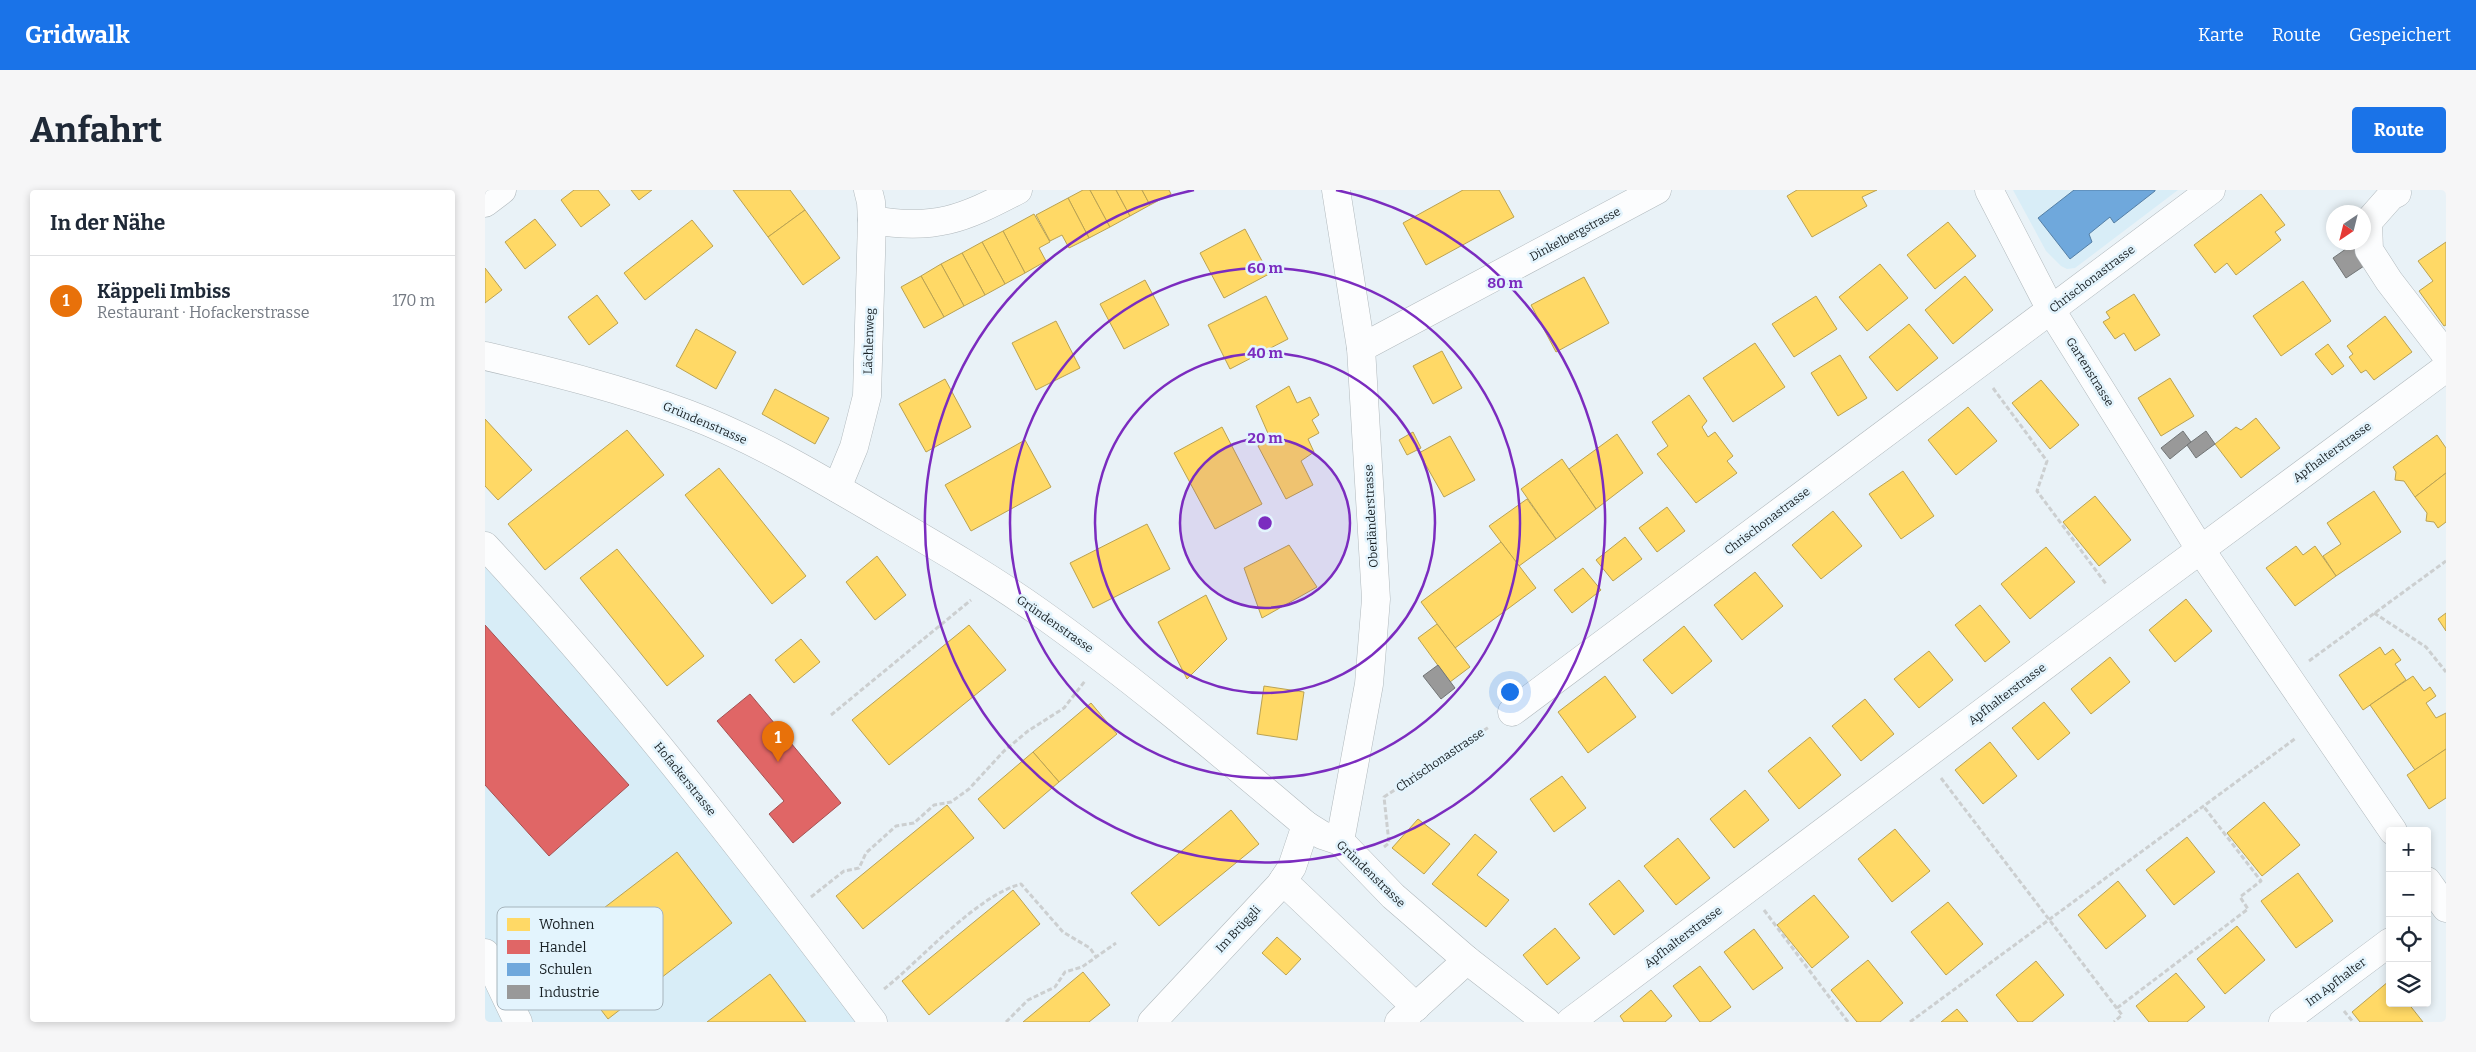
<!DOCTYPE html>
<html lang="de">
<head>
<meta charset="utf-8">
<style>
  :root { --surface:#fff; --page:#f6f6f7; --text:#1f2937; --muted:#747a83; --line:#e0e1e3; --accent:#1a73e8 }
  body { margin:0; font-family:Bitter,serif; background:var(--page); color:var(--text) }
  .controls { position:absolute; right:15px; bottom:15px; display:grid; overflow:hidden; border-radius:5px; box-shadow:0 2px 8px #0003 }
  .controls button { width:45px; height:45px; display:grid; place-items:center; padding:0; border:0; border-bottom:1px solid var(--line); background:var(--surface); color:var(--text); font:25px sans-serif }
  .compass { position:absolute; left:1841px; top:15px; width:45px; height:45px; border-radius:50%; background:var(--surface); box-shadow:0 2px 8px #0003; rotate:215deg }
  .you { position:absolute; left:1024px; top:501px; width:18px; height:18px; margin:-12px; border:4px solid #fff; border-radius:50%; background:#1a73e8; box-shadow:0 0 0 8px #1a73e833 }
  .badge { display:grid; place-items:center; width:32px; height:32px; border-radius:50%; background:var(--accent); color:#fff; font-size:16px; font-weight:700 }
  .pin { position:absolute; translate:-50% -41px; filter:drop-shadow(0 1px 2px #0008) }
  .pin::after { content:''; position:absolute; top:26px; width:18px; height:15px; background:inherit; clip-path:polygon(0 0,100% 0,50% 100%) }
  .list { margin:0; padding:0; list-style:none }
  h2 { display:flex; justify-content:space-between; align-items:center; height:65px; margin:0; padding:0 20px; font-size:21px }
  h2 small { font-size:16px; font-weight:400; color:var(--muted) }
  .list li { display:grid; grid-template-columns:32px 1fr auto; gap:15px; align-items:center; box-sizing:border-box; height:90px; padding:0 20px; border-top:1px solid var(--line) }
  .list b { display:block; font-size:19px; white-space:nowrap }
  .list p { margin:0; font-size:16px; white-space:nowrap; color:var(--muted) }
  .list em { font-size:16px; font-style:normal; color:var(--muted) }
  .icon { flex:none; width:28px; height:28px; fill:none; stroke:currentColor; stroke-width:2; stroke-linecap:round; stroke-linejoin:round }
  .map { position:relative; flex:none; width:1961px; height:832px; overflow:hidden; border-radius:5px }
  header { display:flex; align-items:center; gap:30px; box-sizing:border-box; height:70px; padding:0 25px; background:var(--accent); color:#fff }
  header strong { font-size:24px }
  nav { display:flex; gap:28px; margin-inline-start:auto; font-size:18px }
  .intro { display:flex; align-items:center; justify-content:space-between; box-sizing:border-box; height:120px; padding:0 30px }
  h1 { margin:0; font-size:35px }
  .button { padding:12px 22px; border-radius:5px; background:var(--accent); color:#fff; font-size:18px; font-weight:700 }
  main { display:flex; gap:30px; padding:0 30px }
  aside { flex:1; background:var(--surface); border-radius:5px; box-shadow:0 2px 8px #0003 }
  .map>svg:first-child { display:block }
  .built { fill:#d8edf7 }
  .homes { fill:#ffd966; stroke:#baa252 }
  .shops { fill:#e06666; stroke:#a45152 }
  .schools { fill:#6fa8dc; stroke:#557fa5 }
  .industry { fill:#999; stroke:#727576 }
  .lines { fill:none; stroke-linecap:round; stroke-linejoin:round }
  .minor-casing { stroke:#b1b9bd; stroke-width:29 }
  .path { stroke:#cccfd0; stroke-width:3; stroke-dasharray:5 2.5; stroke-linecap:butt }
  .minor { stroke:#fcfdfe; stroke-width:28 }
  .ring { fill:none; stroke:#7b2cbf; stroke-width:2.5 }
  .labels { text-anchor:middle; stroke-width:5; stroke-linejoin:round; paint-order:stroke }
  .street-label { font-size:12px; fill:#182024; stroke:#e3f4fd }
  .key { fill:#e3f4fd; stroke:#a6b4bc; stroke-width:1 }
  .key-label { font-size:14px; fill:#182024 }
  .centre { fill:#7b2cbf; stroke:#e3f4fd; stroke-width:2.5 }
  .ring-label { font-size:15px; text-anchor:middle; font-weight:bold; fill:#7b2cbf; stroke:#e3f4fd; stroke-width:5; stroke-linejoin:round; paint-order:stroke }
</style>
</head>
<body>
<header>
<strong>Gridwalk</strong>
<nav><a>Karte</a><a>Route</a><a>Gespeichert</a></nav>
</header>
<div class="intro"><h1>Anfahrt</h1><a class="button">Route</a></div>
<main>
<aside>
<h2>In der Nähe<small></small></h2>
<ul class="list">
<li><span class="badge" style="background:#e8710a">1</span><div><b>Käppeli Imbiss</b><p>Restaurant · Hofackerstrasse</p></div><em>170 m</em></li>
</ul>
</aside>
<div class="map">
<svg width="1961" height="832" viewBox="0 0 1961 832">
  <rect width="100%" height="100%" fill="#e9f2f7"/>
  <!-- built -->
  <g class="built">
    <path d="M1528 0H1693L1590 78 1582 79 1576 76 1561 61Z"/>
    <path d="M0 356 388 832H0Z"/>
  </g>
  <!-- homes -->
  <g class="homes">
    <path d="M89 0H113L125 15 96 37 76 10Z"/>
    <path d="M146 0H167L154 10Z"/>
    <path d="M248 0H305L320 20 283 47Z"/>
    <path d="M598 0H605L625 37 604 48 583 8Z"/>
    <path d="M605 0H631L645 26 625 37Z"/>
    <path d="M631 0H657L665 15 645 26Z"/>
    <path d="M657 0H684L686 4 665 15Z"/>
    <path d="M978 0H1014L1029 27 941 75 918 33Z"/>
    <path d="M1312 0H1392L1377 7 1382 16 1327 47 1302 6Z"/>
    <path d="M1776 4 1800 35 1790 42 1796 50 1751 85 1742 73 1730 83 1709 55Z"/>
    <path d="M583 8 604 48 584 58 577 45 565 51 551 25Z"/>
    <path d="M320 20 355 68 318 95 283 47Z"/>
    <path d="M549 24 565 52 554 58 561 71 540 83 518 41Z"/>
    <path d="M50 29 71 55 40 79 20 52Z"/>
    <path d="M207 30 228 56 160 110 139 83Z"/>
    <path d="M1463 32 1491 66 1450 99 1422 65Z"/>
    <path d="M760 39 784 84 739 108 715 63Z"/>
    <path d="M518 41 540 83 520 94 497 52Z"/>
    <path d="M497 52 520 94 500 105 477 63Z"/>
    <path d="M1961 52V135L1959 136 1934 101 1948 91 1933 71Z"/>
    <path d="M477 63 500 105 479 116 456 74Z"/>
    <path d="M456 74 479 116 459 127 436 86Z"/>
    <path d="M1395 74 1423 108 1382 141 1354 107Z"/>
    <path d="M0 78 17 100 0 113Z"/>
    <path d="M436 86 459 127 439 138 416 97Z"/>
    <path d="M1480 86 1508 120 1468 154 1440 120Z"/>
    <path d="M1099 87 1124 133 1071 162 1046 115Z"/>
    <path d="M660 90 684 135 639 159 615 114Z"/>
    <path d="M1818 91 1846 131 1796 166 1768 126Z"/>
    <path d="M1649 104 1675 145 1650 161 1639 143 1630 149 1618 132 1625 128 1621 122Z"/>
    <path d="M112 105 133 133 104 155 83 127Z"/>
    <path d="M781 106 803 149 745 179 723 135Z"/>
    <path d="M1331 106 1352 139 1309 167 1287 134Z"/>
    <path d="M1900 126 1927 162 1889 190 1881 180 1876 183 1864 167 1868 164 1862 156Z"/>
    <path d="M571 131 595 178 551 200 527 153Z"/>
    <path d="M1424 134 1453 168 1412 201 1384 167Z"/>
    <path d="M211 139 251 162 231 199 191 176Z"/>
    <path d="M1270 153 1300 197 1248 232 1218 188Z"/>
    <path d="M1843 154 1859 176 1847 185 1830 164Z"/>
    <path d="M957 161 977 198 948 214 928 176Z"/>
    <path d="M1355 165 1382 208 1353 226 1326 183Z"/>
    <path d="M1685 188 1709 226 1676 246 1653 208Z"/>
    <path d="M460 189 486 237 441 262 414 214Z"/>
    <path d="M1556 190 1594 235 1565 259 1527 213Z"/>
    <path d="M804 196 812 213 825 207 834 225 827 230 834 243 823 249 829 262 816 271 828 295 801 309 773 256 785 248 771 216Z"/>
    <path d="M290 199 344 228 330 254 277 224Z"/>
    <path d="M1204 205 1222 231 1217 237 1223 247 1230 242 1248 266 1242 271 1252 283 1211 313 1172 264 1183 256 1167 232Z"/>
    <path d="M1483 217 1512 251 1471 285 1443 250Z"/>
    <path d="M1771 228 1795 258 1756 288 1730 254 1751 237 1756 240Z"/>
    <path d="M0 229 47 280 13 310 0 296Z"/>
    <path d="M737 237 777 314 730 339 689 263Z"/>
    <path d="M142 240 179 285 60 380 23 334Z"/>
    <path d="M928 242 936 258 922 265 914 250Z"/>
    <path d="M1132 244 1158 283 1111 319 1084 279Z"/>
    <path d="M1952 245 1961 258V283L1930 307 1919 291 1910 290 1911 282 1908 277Z"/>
    <path d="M965 246 990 290 959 307 934 263Z"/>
    <path d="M540 250 566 297 486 341 460 295Z"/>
    <path d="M1077 269 1111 319 1071 349 1036 299Z"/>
    <path d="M234 278 321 386 287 414 200 305Z"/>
    <path d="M1418 281 1449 326 1416 349 1384 304Z"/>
    <path d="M1961 283V332L1953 338 1949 332 1941 331 1942 323 1930 307Z"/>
    <path d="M1889 301 1916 342 1851 386 1838 366 1856 354 1842 333Z"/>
    <path d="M1610 306 1646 350 1614 376 1578 332Z"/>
    <path d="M1042 309 1071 349 1034 376 1004 336Z"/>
    <path d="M1182 317 1200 341 1172 362 1154 338Z"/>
    <path d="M1348 321 1377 356 1336 389 1307 355Z"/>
    <path d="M662 334 685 379 608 418 585 373Z"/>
    <path d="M1140 347 1157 369 1128 391 1111 370Z"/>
    <path d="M1016 352 1051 398 970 458 936 412Z"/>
    <path d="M804 355 832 397 777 428 759 378Z"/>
    <path d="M1811 356 1818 365 1830 356 1851 386 1810 416 1781 378Z"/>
    <path d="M1561 357 1590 392 1545 429 1516 394Z"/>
    <path d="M132 359 219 466 182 496 95 388Z"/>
    <path d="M392 366 421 405 390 430 361 392Z"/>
    <path d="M1098 378 1116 400 1087 423 1069 400Z"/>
    <path d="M1270 382 1298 416 1257 450 1229 415Z"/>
    <path d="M721 405 742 449 702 489 673 432Z"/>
    <path d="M1701 409 1727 441 1690 472 1664 440Z"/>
    <path d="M1495 415 1525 452 1500 472 1470 435Z"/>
    <path d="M1961 423V441L1953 429Z"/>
    <path d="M952 434 985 477 965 492 933 448Z"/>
    <path d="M484 435 521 480 404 575 367 530Z"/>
    <path d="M1199 436 1227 471 1187 504 1158 470Z"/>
    <path d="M316 449 335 472 309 493 290 470Z"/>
    <path d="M1895 457 1900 465 1908 459 1916 470 1910 474 1921 490 1878 520 1854 485Z"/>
    <path d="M1444 461 1468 490 1434 518 1409 489Z"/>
    <path d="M1625 467 1645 492 1606 524 1586 499Z"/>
    <path d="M1120 486 1151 527 1103 563 1073 522Z"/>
    <path d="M1928 486 1939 501 1945 497 1951 506 1941 513 1951 528 1961 523V559L1930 580 1885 515Z"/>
    <path d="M779 496 819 502 812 550 772 544Z"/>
    <path d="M1380 509 1409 544 1376 571 1347 536Z"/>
    <path d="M1559 512 1585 543 1553 570 1527 538Z"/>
    <path d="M606 513 632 544 574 592 548 562Z"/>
    <path d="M1325 547 1356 585 1314 619 1283 581Z"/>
    <path d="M1505 552 1532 586 1498 614 1470 580Z"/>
    <path d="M1961 559V608L1944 619 1922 585Z"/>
    <path d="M548 562 574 592 519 639 493 609Z"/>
    <path d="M1077 586 1101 618 1069 642 1045 609Z"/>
    <path d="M1260 600 1284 630 1249 658 1225 629Z"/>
    <path d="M1779 612 1815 655 1777 686 1742 643Z"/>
    <path d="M462 615 489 648 378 739 351 706Z"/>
    <path d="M746 620 774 654 674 736 646 703Z"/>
    <path d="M933 629 965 654 939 684 907 658Z"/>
    <path d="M1410 639 1445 681 1407 712 1373 669Z"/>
    <path d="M990 644 1012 662 992 685 1024 710 1001 737 947 694Z"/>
    <path d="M1702 647 1730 682 1689 715 1661 680Z"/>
    <path d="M1193 648 1225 688 1191 715 1159 676Z"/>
    <path d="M192 662 247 733 123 829 68 757Z"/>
    <path d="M1813 683 1848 731 1811 758 1776 711Z"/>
    <path d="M1134 690 1159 721 1129 745 1104 714Z"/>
    <path d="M1633 691 1661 726 1621 759 1593 725Z"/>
    <path d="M528 700 555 734 444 825 417 791Z"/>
    <path d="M1329 705 1364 747 1327 778 1292 735Z"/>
    <path d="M1463 712 1498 754 1461 785 1426 742Z"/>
    <path d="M1752 736 1780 770 1740 804 1712 769Z"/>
    <path d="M1070 738 1095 768 1062 795 1038 765Z"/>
    <path d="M1269 739 1298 778 1268 800 1239 762Z"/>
    <path d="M792 747 816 769 801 785 777 763Z"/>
    <path d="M1383 770 1418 813 1395 832H1372L1346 800Z"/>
    <path d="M1551 771 1579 805 1547 832H1533L1511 805Z"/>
    <path d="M1215 776 1246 817 1225 832H1215L1188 796Z"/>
    <path d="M598 782 625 815 604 832H538Z"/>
    <path d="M1691 783 1720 817 1702 832H1664L1651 816Z"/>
    <path d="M285 784 321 832H222Z"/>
    <path d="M1904 791 1905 813H1923L1938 832H1875L1867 822Z"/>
    <path d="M1166 800 1187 826 1180 832H1139L1135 826Z"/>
    <path d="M1472 819 1483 832H1456Z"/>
  </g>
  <!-- shops -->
  <g class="shops">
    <path d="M0 435 144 595 64 666 0 595Z"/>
    <path d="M265 504 356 613 308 653 284 624 299 611 232 531Z"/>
  </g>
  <!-- schools -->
  <path class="schools" d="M1589 0H1670V1L1629 33 1625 27 1604 44 1607 52 1585 69 1553 28Z"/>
  <!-- industry -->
  <g class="industry">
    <path d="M1868 54 1882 74 1861 88 1848 68Z"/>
    <path d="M1698 241 1706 252 1685 269 1676 258Z"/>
    <path d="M1721 241 1730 254 1711 268 1702 255Z"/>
    <path d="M953 475 970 498 956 509 938 486Z"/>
  </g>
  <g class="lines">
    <defs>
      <g id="minor">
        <path d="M851 0 876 158 891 409 884 494 855 651"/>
        <path d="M1504 0 1566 120 1715 359 1908 641"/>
        <path d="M1912 3 1906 6 1883 32 1884 60 1904 91 1961 165"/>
        <path d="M0 13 17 0"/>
        <path d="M387 30C449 41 478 29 533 0"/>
        <path d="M876 158 1172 0"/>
        <path d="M0 166C69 182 137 199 203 224 269 249 330 285 391 321 446 353 502 385 554 422 647 488 734 562 821 635L837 645 855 651 908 706 982 770 1062 832"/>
        <path d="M352 298 369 257 382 206 387 30 386 12 383 0"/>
        <path d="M0 356C140 506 265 669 388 832"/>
        <path d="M1027 522 1726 0"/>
        <path d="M798 691 931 817"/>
        <path d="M1942 691 1961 718"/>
        <path d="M0 763 33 832"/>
        <path d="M667 832 795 695 807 677 821 635"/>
        <path d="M914 832 982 770"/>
        <path d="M1085 832 1638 417 1961 178"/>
        <path d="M1798 832 1905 752"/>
      </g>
    </defs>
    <!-- minor casing -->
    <use href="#minor" class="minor-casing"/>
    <!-- path -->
    <g class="path">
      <path d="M1508 198 1562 271 1552 301 1621 394"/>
      <path d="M1889 423 1941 457 1961 482"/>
      <path d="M1824 471 1961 371"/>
      <path d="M346 525 486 410"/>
      <path d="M1456 588 1637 825 1629 832"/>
      <path d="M899 657 904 653 899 607 1004 537"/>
      <path d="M326 707 359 681 374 678 381 663 411 636 429 633 449 615 466 612 484 599 519 561 543 541 579 518 600 491"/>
      <path d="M1279 720 1363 832"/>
      <path d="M399 799C436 770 491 706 536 694L578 742 605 758 611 767"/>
      <path d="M1632 818 1763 719 1755 707 1776 691 1719 617"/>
      <path d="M1859 821 1868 832"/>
      <path d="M521 832 543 810 570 797 580 782 597 777 631 753"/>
      <path d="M1425 832 1811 548"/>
    </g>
    <!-- minor -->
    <use href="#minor" class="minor"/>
  </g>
  <!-- distance rings -->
  <circle cx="780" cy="333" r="85" fill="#7b2cbf" fill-opacity=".12"/>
  <g class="ring">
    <circle cx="780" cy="333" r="85"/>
    <circle cx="780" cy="333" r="170"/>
    <circle cx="780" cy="333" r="255"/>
    <path d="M851 0A340 340 0 1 1 709 0"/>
  </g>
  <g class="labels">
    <!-- street labels -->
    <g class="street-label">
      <text transform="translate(1090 44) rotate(-28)" y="4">Dinkelbergstrasse</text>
      <text transform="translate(1607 89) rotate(-37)" y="4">Chrischonastrasse</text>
      <text transform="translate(384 151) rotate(-88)" y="4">Lächlenweg</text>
      <text transform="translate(1605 182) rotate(58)" y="4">Gartenstrasse</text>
      <text transform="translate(220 233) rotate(23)" y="4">Gründenstrasse</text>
      <text transform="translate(1847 262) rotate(-36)" y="4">Apfhalterstrasse</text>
      <text transform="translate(886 326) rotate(-93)" y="4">Oberländerstrasse</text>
      <text transform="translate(1282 331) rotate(-37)" y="4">Chrischonastrasse</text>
      <text transform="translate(570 434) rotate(35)" y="4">Gründenstrasse</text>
      <text transform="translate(1522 504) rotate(-37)" y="4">Apfhalterstrasse</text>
      <text transform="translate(955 570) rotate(-34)" y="4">Chrischonastrasse</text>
      <text transform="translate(200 589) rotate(51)" y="4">Hofackerstrasse</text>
      <text transform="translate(886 684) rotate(44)" y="4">Gründenstrasse</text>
      <text transform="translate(753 739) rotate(-47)" y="4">Im Brüggli</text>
      <text transform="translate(1198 747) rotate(-37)" y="4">Apfhalterstrasse</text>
      <text transform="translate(1851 792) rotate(-37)" y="4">Im Apfhalter</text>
    </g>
  </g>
  <!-- legend -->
  <rect x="12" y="717" width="166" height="103" rx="8" class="key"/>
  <rect x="22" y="728" width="23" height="13" fill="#ffd966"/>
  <rect x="22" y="750" width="23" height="14" fill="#e06666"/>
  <rect x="22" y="773" width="23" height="13" fill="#6fa8dc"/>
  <rect x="22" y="795" width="23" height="14" fill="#999"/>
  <g class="key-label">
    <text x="54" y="739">Wohnen</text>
    <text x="54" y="762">Handel</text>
    <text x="54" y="784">Schulen</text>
    <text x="54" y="807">Industrie</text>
  </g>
  <circle cx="780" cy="333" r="8" class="centre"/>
  <g class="ring-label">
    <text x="780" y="83">60 m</text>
    <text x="1020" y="98">80 m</text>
    <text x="780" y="168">40 m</text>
    <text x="780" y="253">20 m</text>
  </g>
</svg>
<div class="controls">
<button>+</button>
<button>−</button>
<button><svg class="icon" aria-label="locate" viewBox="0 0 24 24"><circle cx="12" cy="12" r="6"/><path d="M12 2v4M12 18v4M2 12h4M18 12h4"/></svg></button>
<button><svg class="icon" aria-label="layers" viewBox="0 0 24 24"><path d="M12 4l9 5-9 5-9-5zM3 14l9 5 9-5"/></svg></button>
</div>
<svg class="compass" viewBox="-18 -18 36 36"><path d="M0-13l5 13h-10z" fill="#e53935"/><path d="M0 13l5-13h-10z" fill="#747a83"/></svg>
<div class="you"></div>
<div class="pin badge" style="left:293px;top:572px;background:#e8710a">1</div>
</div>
</main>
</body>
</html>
